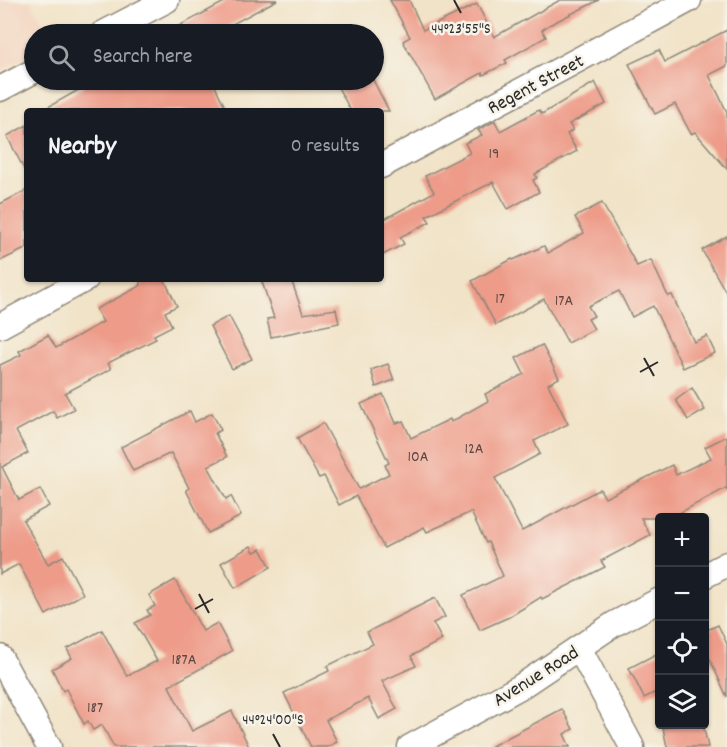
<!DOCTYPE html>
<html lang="en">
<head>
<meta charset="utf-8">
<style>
  :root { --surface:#171b24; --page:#20242c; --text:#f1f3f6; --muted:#9ea1a6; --line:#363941 }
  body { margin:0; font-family:Dekko,sans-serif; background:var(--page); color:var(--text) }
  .controls { position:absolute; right:18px; bottom:18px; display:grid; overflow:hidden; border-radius:6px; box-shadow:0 2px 4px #0004 }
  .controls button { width:54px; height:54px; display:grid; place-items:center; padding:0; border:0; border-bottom:2px solid var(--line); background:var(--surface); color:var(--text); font:30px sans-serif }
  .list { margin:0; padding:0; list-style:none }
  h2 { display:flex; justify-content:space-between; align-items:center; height:78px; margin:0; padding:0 24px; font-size:26px }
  h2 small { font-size:20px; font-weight:400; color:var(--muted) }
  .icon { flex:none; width:33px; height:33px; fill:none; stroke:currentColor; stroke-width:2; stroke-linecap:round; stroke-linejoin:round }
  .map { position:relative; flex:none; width:727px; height:747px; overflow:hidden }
  .search { position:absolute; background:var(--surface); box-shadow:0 2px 4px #0004; left:24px; top:24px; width:360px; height:66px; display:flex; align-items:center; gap:15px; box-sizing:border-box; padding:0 21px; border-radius:33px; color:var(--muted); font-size:22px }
  .panel { position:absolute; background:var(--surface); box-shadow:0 2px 4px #0004; left:24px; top:108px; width:360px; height:174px; border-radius:6px }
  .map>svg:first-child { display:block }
  .built { fill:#f3d4bf }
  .building { fill:#ee9b89 }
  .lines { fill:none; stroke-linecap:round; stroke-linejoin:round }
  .minor-casing { stroke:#8e8779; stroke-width:27 }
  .minor { stroke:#fff; stroke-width:24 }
  .ticks { fill:none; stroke:#2b2b2b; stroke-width:2 }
  .labels { text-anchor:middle; stroke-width:5; stroke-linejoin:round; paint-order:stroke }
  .number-label { font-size:16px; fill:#5c4742 }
  .street-label { font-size:20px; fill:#2b2b2b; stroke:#f7f3e8 }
  .ticks-label { font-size:15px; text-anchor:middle; fill:#2b2b2b; stroke:#f7f3e8; stroke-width:5; stroke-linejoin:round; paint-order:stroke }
</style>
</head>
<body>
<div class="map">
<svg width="727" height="747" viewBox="0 0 727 747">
  <rect width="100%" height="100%" fill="#f7f3e8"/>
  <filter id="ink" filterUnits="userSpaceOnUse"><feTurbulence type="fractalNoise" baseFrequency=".0167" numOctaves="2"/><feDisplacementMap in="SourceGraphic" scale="12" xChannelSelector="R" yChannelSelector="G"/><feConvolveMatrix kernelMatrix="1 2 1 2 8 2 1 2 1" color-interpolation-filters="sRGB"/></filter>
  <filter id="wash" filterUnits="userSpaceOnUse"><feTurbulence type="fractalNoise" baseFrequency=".008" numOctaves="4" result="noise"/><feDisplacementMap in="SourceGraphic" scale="24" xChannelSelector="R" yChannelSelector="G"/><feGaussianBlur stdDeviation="1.35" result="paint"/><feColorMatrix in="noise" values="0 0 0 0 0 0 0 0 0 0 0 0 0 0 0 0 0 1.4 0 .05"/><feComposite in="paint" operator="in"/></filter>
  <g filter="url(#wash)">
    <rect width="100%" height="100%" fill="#f1e3c7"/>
    <!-- built -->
    <path class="built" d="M0 0H30L49 34H34V53L0 71Z"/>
    <g id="blocks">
      <!-- building -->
      <g class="building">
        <path d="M228 0H277L214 34H164Z"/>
        <path d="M390 0H409L423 30 477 4 494 37 560 0H599L549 25 542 30 546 37 505 60 507 63 483 75 482 73 435 99 403 41 410 37Z"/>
        <path d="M727 30V66L709 75 727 112V169L695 132 691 134 675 104 655 114 629 64 659 50 665 62Z"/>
        <path d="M81 80H212L227 111H41L84 87Z"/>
        <path d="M334 80H373L389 111H351Z"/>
        <path d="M595 82 606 104 569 124 573 130 567 134 577 151 535 174 537 178 533 180 539 192 508 209 493 182 426 216 430 222 400 237 404 244 381 256V221L434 192 425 176 470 153 465 143 482 135 478 130 495 121 500 131 539 110 542 114Z"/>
        <path d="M27 125V175L7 136Z"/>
        <path d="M27 190V248L0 261V204Z"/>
        <path d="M602 203 637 266 651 260 668 296 672 295 694 342 707 336 715 353 683 368 653 306 632 317 619 291 588 306 594 316 588 319 594 329 568 343 544 299 496 325 472 281 512 259 513 260 544 246 548 253 584 233 575 217Z"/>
        <path d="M727 236V294L702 250Z"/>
        <path d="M139 279H164L177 306 165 312 172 326 154 335 156 339 108 363 111 369 65 393 74 409 57 418 53 411 16 431 28 453 2 467 19 500 40 489 49 506 23 520 48 564 63 556 83 594 46 615 19 564 0 574V365L21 355 19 351 48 335 56 348 103 322 96 309 138 287 141 285Z"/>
        <path d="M261 279H291L303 314 336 309 339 323 271 337 267 319 274 318Z"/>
        <path d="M229 316 252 359 232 369 210 326Z"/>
        <path d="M542 345 559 378 548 384 568 424 534 441 540 454 495 478 522 531 600 489 605 498 672 465 676 475 711 458 705 447 727 436V491L726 488 679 513 681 518H641L650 535 601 561 605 567 542 599 541 597 509 617 480 630 463 595 503 576 488 542 486 543 471 512 427 532 424 527 384 548 356 496 339 505 324 476 319 478 297 438 323 423 359 489 389 474 385 465 389 463 361 404 383 394 396 423 403 421 411 438 450 419 451 422 488 401 485 394 524 374 516 358Z"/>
        <path d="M388 364 394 380 376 387 371 370Z"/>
        <path d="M692 388 705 410 688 420 676 400Z"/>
        <path d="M190 411 195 422 212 413 221 430 215 433 227 457 208 466 226 499 231 496 241 516 208 533 186 490 189 488 171 453 133 471 121 447Z"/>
        <path d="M251 546 254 552 261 549 271 567 235 588 221 563Z"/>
        <path d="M175 580 203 631 217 623 232 651 169 686 192 731 232 711 249 747H114L102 725 93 730 88 721 84 724 66 689 63 691 52 669 72 658 67 649 102 630 127 676 157 661 135 623 150 615 147 610 155 606 149 595Z"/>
        <path d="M435 598 445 617 433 623 442 640 411 656 416 666 382 681 397 709 379 719 368 698 326 720 337 742 327 747H311L284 693 329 671 327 666 373 644 367 632Z"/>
        <path d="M718 625 727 644V697L705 648V631Z"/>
        <path d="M660 652V690L644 698 629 668Z"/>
        <path d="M562 709 573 729 564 734 570 747H490Z"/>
        <path d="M682 724H703L708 747H667L663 728Z"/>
      </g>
    </g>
  </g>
  <g filter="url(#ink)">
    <use href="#blocks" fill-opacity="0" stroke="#8e8779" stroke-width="1.5"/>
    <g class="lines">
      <defs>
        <g id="minor">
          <path d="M102 34 167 0"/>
          <path d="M0 89 34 71"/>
          <path d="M381 166 689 0"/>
          <path d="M0 326 86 279"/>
          <path d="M704 576 727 564"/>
          <path d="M579 648 632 747"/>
          <path d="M0 657 49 747"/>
          <path d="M410 747 520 687 614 624 660 600"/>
        </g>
      </defs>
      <!-- minor casing -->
      <use href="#minor" class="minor-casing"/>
      <!-- minor -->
      <use href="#minor" class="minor"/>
    </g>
  </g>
  <!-- ticks -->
  <path class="ticks" d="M454 0 461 13M644 358 654 376M640 372 658 362M199 594 209 613M195 609 213 599M273 734 280 747"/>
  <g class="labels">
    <!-- number labels -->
    <g class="number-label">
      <text x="494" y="158">19</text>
      <text x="500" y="303">17</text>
      <text x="564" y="305">17A</text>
      <text x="474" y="453">12A</text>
      <text x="418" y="461">10A</text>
      <text x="184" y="664">187A</text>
      <text x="95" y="712">187</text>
    </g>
    <!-- street labels -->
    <g class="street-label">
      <text transform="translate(535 83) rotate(-28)" y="7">Regent Street</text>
      <text transform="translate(535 675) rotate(-32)" y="7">Avenue Road</text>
    </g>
  </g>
  <g class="ticks-label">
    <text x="461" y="33">44°23'55"S</text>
    <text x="273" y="724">44°24'00"S</text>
  </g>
</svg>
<div class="controls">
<button>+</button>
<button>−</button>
<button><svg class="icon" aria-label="locate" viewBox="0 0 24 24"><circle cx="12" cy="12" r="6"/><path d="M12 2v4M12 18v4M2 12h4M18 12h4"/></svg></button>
<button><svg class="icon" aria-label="layers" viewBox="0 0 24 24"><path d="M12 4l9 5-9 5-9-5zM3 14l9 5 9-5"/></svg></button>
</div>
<div class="search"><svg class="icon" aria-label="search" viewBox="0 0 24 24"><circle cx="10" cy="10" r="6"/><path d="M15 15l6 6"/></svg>Search here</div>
<section class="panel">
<h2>Nearby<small>0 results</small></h2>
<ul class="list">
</ul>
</section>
</div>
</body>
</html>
